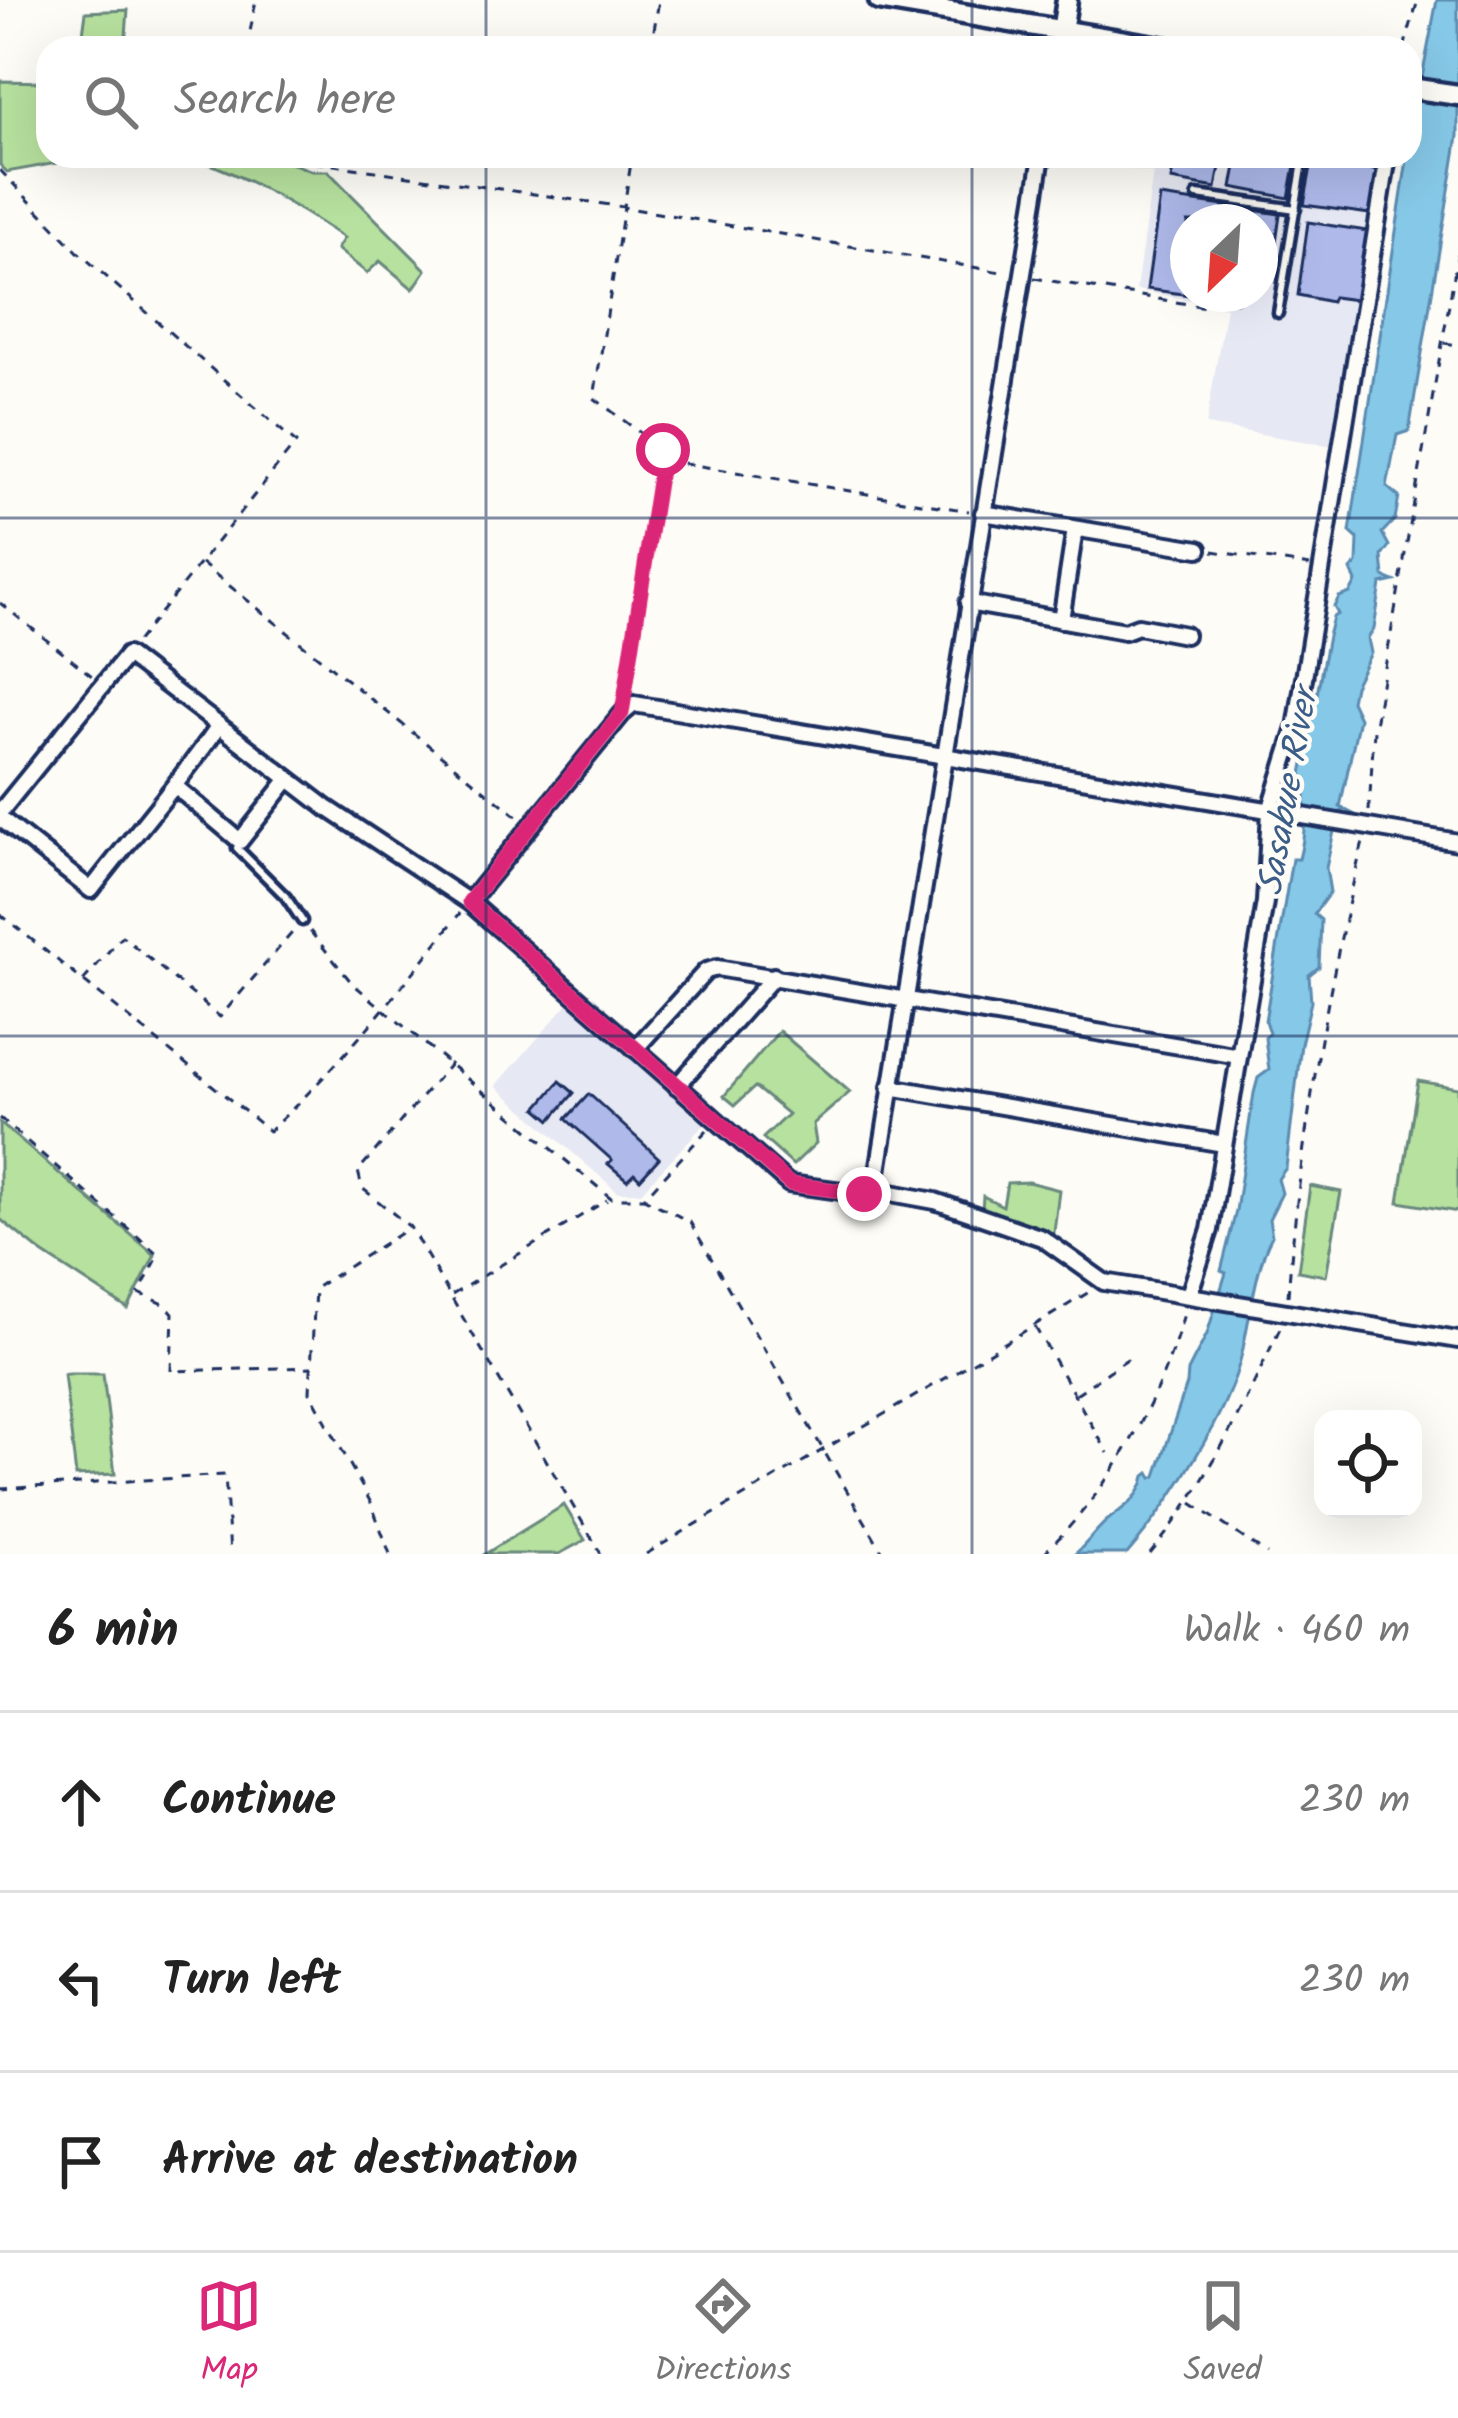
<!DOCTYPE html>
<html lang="en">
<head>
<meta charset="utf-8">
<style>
  :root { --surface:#fff; --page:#f6f6f6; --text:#222; --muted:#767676; --line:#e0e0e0; --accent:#db2777 }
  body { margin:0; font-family:Kalam,sans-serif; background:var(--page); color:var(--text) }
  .controls { position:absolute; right:36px; bottom:36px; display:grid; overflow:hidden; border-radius:24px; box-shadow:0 12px 48px #0002 }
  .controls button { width:108px; height:108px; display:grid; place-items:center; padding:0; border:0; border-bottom:3px solid var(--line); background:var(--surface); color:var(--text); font:60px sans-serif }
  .compass { position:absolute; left:1170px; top:204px; width:108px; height:108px; border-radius:50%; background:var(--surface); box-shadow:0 12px 48px #0002; rotate:205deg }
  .stop { position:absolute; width:36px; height:36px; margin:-27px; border:9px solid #db2777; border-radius:50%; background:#fff }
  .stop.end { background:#db2777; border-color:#fff; box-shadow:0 3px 12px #0008 }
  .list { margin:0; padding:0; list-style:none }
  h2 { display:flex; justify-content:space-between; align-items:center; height:156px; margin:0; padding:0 48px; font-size:51px }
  h2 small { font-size:39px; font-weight:400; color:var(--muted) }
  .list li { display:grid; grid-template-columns:78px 1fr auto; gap:36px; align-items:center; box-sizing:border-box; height:180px; padding:0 48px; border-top:3px solid var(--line) }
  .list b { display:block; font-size:45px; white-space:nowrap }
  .list em { font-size:39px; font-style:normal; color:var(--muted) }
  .icon { flex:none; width:66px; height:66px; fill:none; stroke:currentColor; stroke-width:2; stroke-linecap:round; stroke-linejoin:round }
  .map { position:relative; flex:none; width:1458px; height:1554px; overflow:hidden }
  .search { position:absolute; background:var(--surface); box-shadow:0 12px 48px #0002; left:36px; right:36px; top:36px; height:132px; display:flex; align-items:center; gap:30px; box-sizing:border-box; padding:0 42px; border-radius:36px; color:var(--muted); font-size:45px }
  .sheet { height:696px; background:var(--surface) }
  nav { display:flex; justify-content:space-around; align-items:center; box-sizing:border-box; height:168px; border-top:3px solid var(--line); background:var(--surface); font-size:33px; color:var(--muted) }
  nav a { display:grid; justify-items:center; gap:6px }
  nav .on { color:var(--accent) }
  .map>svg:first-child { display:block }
  .built { fill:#e6e8f3; fill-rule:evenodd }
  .green { fill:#b7e19e; stroke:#69887e; stroke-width:3 }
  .water { fill:#86c8e7; stroke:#5b8bb0; stroke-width:3 }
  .building { fill:#afbaeb; stroke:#1b2f5e; stroke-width:3 }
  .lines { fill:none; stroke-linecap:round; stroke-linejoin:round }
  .lane-casing { stroke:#1b2f5e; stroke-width:15 }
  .street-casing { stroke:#1b2f5e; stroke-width:22 }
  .secondary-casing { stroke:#1b2f5e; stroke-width:27 }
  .path { stroke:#1b2f5e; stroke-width:3; stroke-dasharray:9 9; stroke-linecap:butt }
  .lane { stroke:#fdfcf7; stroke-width:6 }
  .street { stroke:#fdfcf7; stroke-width:14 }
  .secondary { stroke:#fdfcf7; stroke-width:18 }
  .route { stroke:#db2777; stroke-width:15 }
  .grid { fill:none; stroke:#1b2f5e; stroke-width:3; stroke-opacity:0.55 }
  .labels { text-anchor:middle; stroke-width:9; stroke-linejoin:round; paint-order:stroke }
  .water-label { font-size:36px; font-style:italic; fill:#3b5d87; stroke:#fdfcf7 }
</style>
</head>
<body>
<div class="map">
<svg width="1458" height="1554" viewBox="0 0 1458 1554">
  <rect width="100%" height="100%" fill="#fdfcf7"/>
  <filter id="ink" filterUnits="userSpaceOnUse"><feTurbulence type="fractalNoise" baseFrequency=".00833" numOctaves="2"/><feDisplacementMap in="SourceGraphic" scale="24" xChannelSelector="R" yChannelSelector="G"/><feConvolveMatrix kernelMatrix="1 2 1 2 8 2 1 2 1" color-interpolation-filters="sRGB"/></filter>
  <g filter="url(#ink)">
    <!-- built -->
    <g class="built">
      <path d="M1051 156H1382L1333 446 1206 425 1226 307 1136 290 1153 173ZM1188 222H1260V294H1188Z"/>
      <path d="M571 1000 708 1120 641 1192H618L496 1086Z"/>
    </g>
    <!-- green -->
    <g class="green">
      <path d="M128 10 125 48H81L86 12Z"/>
      <path d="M0 81 48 82V156H96L7 172 0 165Z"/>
      <path d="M188 156H273L312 171H328L426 270 413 289 380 261 367 273 337 249 344 238C294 205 246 175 188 156Z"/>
      <path d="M779 1031 850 1092 813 1124 816 1143 793 1165 763 1138 788 1114 755 1087 735 1105 724 1096Z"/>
      <path d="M1418 1081 1458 1088V1212L1399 1202Z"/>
      <path d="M0 1123 155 1255 128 1309 41 1252 0 1219Z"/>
      <path d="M1028 1182 1059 1190 1053 1241 1042 1232 982 1210 983 1196 1003 1206 1007 1183Z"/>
      <path d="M1310 1186 1341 1192 1326 1276 1298 1271Z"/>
      <path d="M64 1374H103L115 1474 76 1476Z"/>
      <path d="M564 1505 585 1540 559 1554H485Z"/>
    </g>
    <!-- water -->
    <path class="water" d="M1437 0H1458V136L1409 431 1397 435 1387 487 1399 497 1395 519 1382 533 1389 546 1382 556 1384 577 1394 581 1381 584 1374 629 1368 638 1371 653 1354 686 1351 701 1359 718 1340 807 1361 818 1345 810 1338 813 1326 868 1330 892 1314 914 1321 920 1319 967 1309 975 1311 1002 1301 1044 1286 1168 1278 1179 1282 1193 1269 1219 1272 1236C1257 1261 1249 1322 1242 1353 1229 1413 1167 1508 1127 1554H1075C1087 1544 1099 1526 1109 1519 1126 1506 1141 1497 1145 1476L1149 1473 1152 1478 1156 1476 1187 1384 1188 1371 1207 1334 1226 1273 1221 1271 1236 1211 1254 1093 1258 1078 1269 1070 1265 1038 1269 1033 1265 1021 1292 859H1299C1305 837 1308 797 1302 774L1328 636 1333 617 1338 614 1334 607 1339 597 1350 593 1356 582 1351 570 1357 563 1358 539 1350 532 1410 140Z"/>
    <!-- building -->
    <g class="building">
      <path d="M1175 156H1222L1216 188 1171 180Z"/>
      <path d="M1238 156 1296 160 1289 198 1232 187Z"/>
      <path d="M1313 156H1371L1369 168 1376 171 1370 214 1304 205Z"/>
      <path d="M1160 197 1280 214 1272 270 1260 268V222H1188V294H1240L1238 302 1147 289Z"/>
      <path d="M1308 222 1367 231 1356 300 1333 297 1331 302 1298 295Z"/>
      <path d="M560 1081 574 1093 551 1120 537 1108Z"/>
      <path d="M589 1094 659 1158 640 1179 634 1173 627 1180 608 1164 612 1160 566 1119Z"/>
    </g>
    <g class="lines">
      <defs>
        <g id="lane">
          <path d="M1197 195 1296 209"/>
          <path d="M1278 313 1304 156"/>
          <path d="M240 842 237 848 286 897 302 921"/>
        </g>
        <g id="street">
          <path d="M983 513 1199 549"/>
          <path d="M968 603 1125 631 1138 626 1185 635"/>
          <path d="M1061 620 1075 529"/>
          <path d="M176 787 240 841 288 780"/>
          <path d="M0 812 127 655 327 808 469 902 789 1184 864 1194 875 1190 935 1201 1042 1238 1104 1282 1458 1340"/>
          <path d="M0 818 91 890C133 835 178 785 217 728"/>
          <path d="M469 902 622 714 634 704 1458 842"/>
          <path d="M635 1049 706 971 717 968 1239 1056"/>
          <path d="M677 1086 774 976"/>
          <path d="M890 1087 1224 1144"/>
          <path d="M875 1190 1042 156"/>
          <path d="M1189 1295 1210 1230 1265 902 1270 811 1296 728 1388 156"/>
        </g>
        <g id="secondary">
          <path d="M879 0 1167 48"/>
          <path d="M1062 31 1067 0"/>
          <path d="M1410 88 1458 95"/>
        </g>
      </defs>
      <!-- lane casing -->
      <use href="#lane" class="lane-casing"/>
      <!-- street casing -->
      <use href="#street" class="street-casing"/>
      <!-- secondary casing -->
      <use href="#secondary" class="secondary-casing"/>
      <!-- path -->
      <g class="path">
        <path d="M247 48 256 0"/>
        <path d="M651 48 659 0"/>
        <path d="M1404 48 1418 0"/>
        <path d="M298 156 313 162 617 206 1007 273"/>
        <path d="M0 170 78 252 296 443 136 643"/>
        <path d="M1034 278 1211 308"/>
        <path d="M1444 343 1458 345"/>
        <path d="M665 460 969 511"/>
        <path d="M1213 551 1310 566"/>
        <path d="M201 563 517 816"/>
        <path d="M0 603 92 676"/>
        <path d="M625 694 663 450 594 398 632 156"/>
        <path d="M1369 811 1374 730 1458 253"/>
        <path d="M0 914 269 1131C341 1065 400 990 460 913"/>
        <path d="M310 931 352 983 611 1198H644"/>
        <path d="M83 981 122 936 220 1017 297 927"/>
        <path d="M451 1063 358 1171 362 1188 410 1227 601 1554"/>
        <path d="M0 1118 159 1255 139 1293 166 1305 173 1313 171 1371 312 1367"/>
        <path d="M707 1130 644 1198 690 1222 884 1554"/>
        <path d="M452 1295 607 1200"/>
        <path d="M1288 1296C1299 1146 1328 983 1364 838"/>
        <path d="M1035 1327 1108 1453"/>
        <path d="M1076 1394 1130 1357"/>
        <path d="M0 1489 225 1475 230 1554"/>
        <path d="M1192 1503 1267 1554"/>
        <path d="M390 1554 371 1503 310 1392 315 1288 407 1229"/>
        <path d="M646 1554C795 1465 946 1380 1094 1289"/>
        <path d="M1043 1554C1112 1488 1160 1401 1185 1310"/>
        <path d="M1150 1554C1206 1487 1243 1407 1280 1328"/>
      </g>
      <!-- lane -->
      <use href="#lane" class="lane"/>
      <!-- street -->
      <use href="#street" class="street"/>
      <!-- secondary -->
      <use href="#secondary" class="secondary"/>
    </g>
  </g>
  <g class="lines" filter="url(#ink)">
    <!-- route -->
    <path class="route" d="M663 450 622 713 469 902 790 1184 864 1194"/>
  </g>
  <!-- grid -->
  <path class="grid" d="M486 0V48M972 0V48M486 156V1554M972 156V1554M0 518H1458M0 1036H1458"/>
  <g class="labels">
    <!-- water labels -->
    <g class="water-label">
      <text transform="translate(1286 792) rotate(-80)" y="13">Sasabue River</text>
    </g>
  </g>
</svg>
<div class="controls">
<button><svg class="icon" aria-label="locate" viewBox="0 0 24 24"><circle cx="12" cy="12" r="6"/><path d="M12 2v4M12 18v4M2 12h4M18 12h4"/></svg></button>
</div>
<svg class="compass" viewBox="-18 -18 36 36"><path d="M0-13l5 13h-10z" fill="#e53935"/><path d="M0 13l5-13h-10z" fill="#767676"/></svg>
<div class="stop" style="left:663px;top:450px"></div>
<div class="stop end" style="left:864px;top:1194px"></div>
<div class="search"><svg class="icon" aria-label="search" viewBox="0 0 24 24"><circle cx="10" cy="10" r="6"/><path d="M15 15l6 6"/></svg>Search here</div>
</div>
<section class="sheet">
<h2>6 min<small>Walk · 460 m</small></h2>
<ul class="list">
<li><svg class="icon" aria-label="ahead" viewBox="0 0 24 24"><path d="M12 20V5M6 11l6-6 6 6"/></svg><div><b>Continue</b></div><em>230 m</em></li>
<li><svg class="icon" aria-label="left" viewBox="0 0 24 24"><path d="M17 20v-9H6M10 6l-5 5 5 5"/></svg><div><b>Turn left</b></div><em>230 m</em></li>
<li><svg class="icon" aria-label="arrive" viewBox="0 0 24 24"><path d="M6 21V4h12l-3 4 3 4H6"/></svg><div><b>Arrive at destination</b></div></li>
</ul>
</section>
<nav>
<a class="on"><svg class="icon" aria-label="map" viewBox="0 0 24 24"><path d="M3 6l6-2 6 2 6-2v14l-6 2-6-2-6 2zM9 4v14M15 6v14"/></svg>Map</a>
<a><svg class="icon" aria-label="directions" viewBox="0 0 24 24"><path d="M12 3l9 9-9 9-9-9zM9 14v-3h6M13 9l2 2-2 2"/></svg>Directions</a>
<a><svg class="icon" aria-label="saved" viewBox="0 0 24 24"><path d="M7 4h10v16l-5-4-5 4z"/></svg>Saved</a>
</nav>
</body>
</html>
